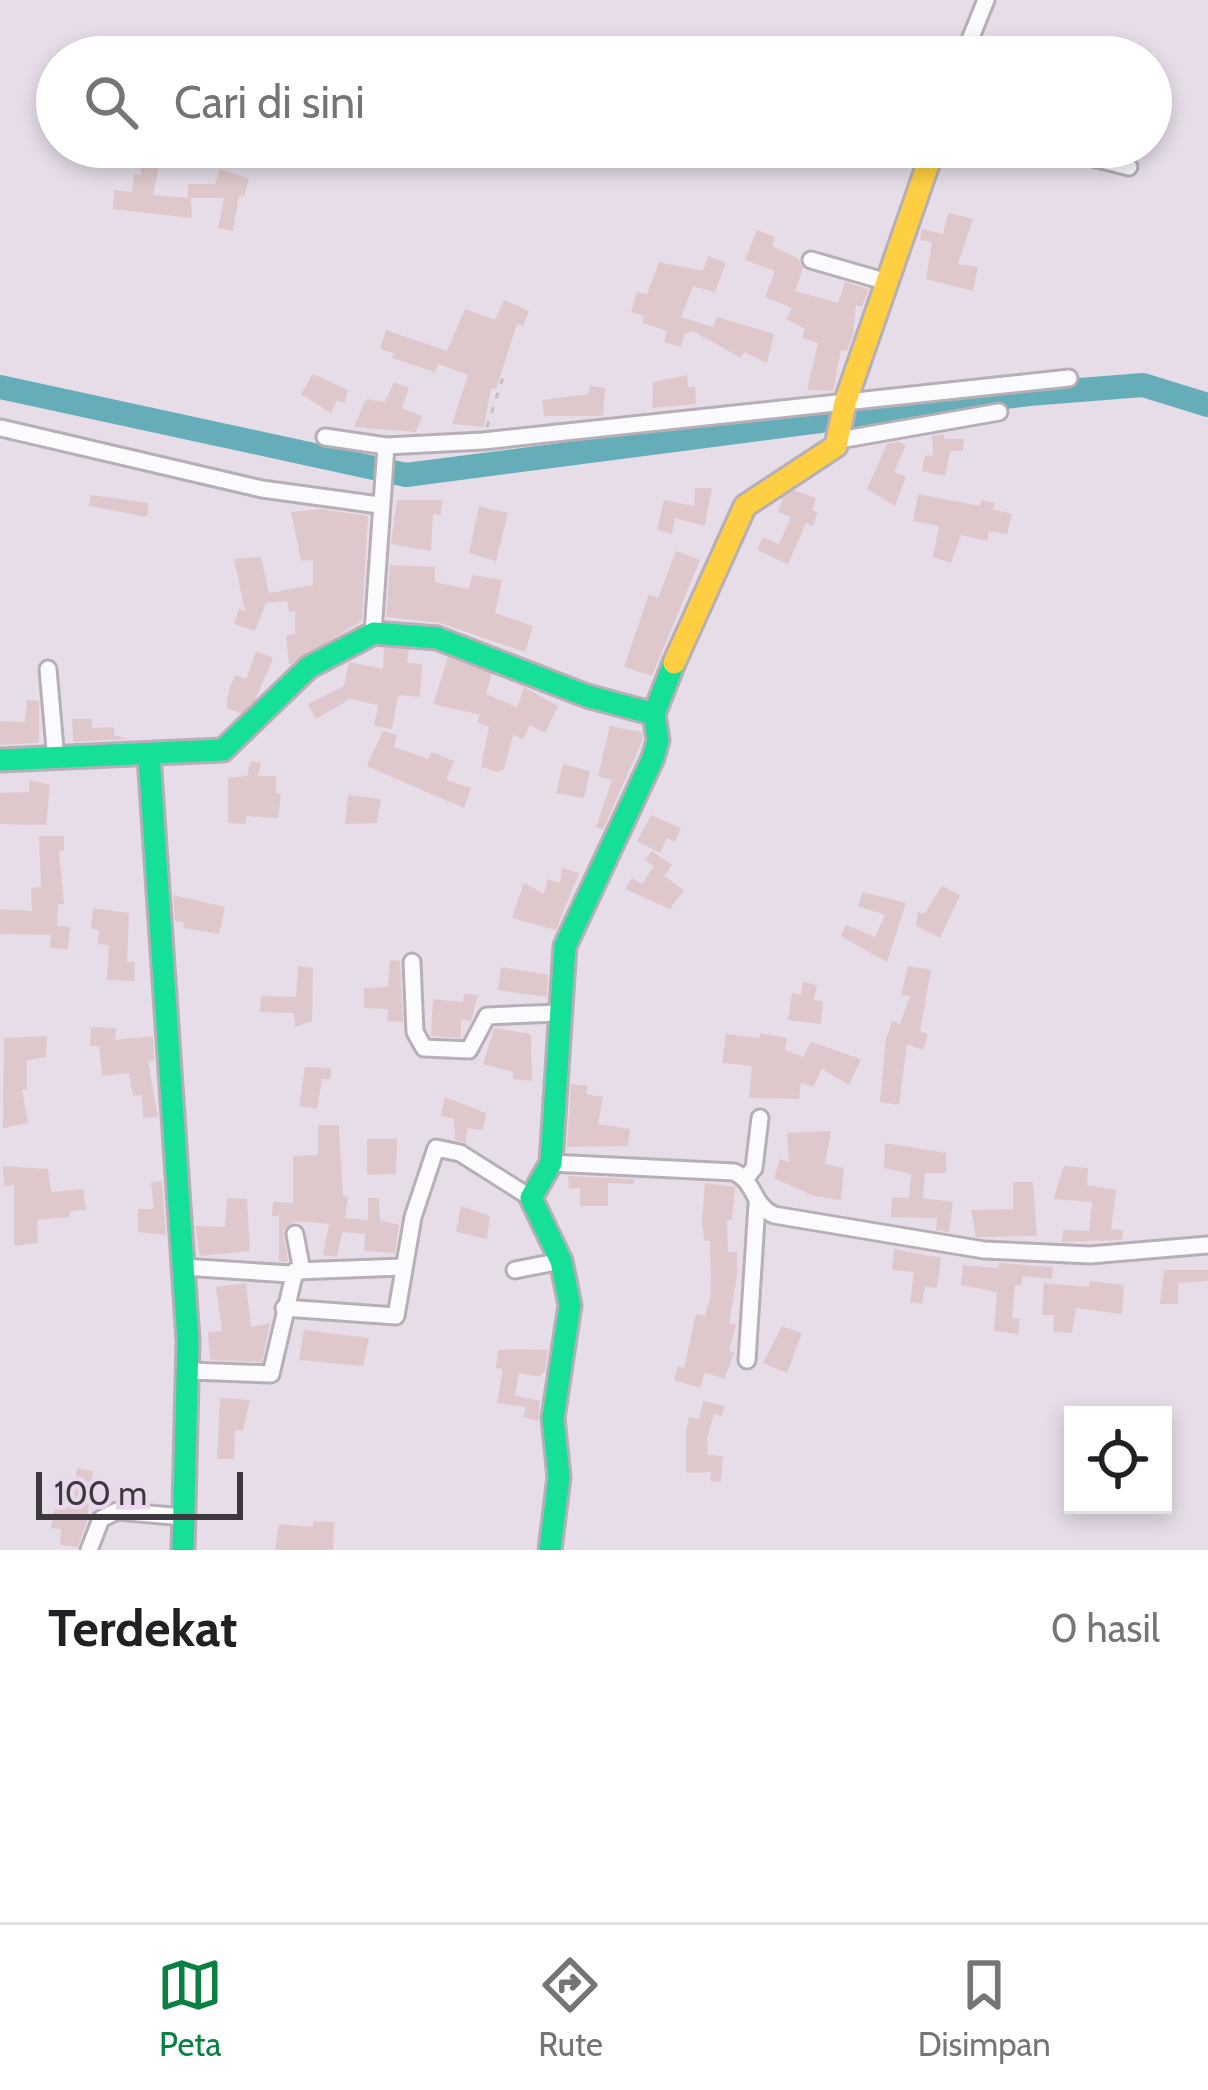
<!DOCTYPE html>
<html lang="id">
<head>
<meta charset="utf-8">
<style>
  :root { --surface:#fff; --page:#f6f6f6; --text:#202124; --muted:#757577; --line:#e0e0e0; --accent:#0b8043 }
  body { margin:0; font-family:Cabin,sans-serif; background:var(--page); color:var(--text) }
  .controls { position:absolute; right:36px; bottom:36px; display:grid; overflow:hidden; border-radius:0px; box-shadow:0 6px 18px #0003 }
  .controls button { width:108px; height:108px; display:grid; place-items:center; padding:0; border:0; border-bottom:3px solid var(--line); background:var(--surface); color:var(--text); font:60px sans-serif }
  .scale { position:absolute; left:36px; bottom:30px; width:207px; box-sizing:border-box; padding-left:12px; border:6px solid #3e373f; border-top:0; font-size:33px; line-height:42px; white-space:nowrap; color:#3e373f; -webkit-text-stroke:9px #ead8ed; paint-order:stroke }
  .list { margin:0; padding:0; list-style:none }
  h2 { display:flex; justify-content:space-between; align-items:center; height:156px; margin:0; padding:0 48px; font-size:51px }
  h2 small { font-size:39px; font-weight:400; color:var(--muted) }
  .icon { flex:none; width:66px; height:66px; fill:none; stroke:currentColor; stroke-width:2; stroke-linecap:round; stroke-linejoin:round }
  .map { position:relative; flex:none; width:1208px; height:1550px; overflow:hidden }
  .search { position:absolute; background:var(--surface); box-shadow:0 6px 18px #0003; left:36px; right:36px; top:36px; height:132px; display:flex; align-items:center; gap:30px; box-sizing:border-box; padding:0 42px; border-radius:66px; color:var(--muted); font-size:45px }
  .sheet { height:372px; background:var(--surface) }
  nav { display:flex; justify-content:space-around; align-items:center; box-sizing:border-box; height:168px; border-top:3px solid var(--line); background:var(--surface); font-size:33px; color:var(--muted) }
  nav a { display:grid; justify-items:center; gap:6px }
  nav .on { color:var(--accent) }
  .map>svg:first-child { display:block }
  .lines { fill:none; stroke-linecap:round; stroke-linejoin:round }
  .river { stroke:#64adb9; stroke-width:24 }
  .building { fill:#dfc8cc }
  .street-casing { stroke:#b7afb8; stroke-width:21 }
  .fast-casing { stroke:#b7afb8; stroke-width:27 }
  .slow-casing { stroke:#b7afb8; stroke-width:27 }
  .path { stroke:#c2bfc4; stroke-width:3; stroke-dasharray:6 9; stroke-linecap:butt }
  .street { stroke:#fbfafc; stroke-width:15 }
  .fast { stroke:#16e098; stroke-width:21 }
  .slow { stroke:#ffcf43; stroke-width:21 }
</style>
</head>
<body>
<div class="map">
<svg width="1208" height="1550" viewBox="0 0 1208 1550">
  <rect width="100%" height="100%" fill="#e6dde8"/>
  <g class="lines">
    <!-- river -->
    <path class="river" d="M0 387 406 475 1029 394 1143 385 1208 405"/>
  </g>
  <!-- building -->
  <g class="building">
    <path d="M141 157H161L153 195 188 198V184H215L220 169 249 179 244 197 239 196 233 231 218 228 224 198H191L192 218 113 209 114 190 132 192 134 174 141 175Z"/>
    <path d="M948 213 973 219 958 264 978 267 973 291 926 279 932 242 920 240 922 229 943 234Z"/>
    <path d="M757 230 775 237 772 246 799 259 803 269 795 291 838 303 845 282 869 289 862 307 856 305 853 335 847 351 841 350 833 391 807 390 818 343 802 338 805 329 786 319 792 308 765 297 775 271 745 260Z"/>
    <path d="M708 256 726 263 715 292 693 286 681 317 713 327 717 317 774 334 767 363 744 352 741 358 693 331 685 334 681 347 664 342 667 331 642 323 644 316 631 312 637 292 647 294 659 262 703 271Z"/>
    <path d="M504 300 529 311 523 326 517 324 496 389 491 388 484 427 452 424 468 375 438 364 435 372 392 358 394 353 380 349 386 330 447 351 465 309 495 320Z"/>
    <path d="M313 374 348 390 345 403 337 400 331 413 301 394Z"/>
    <path d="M687 375 688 387H695L696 404 652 408 653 382Z"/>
    <path d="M394 382 409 388 402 408 422 416 416 432 354 427 366 399 385 402Z"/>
    <path d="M590 386 605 388 603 416H544L542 400 589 394Z"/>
    <path d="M944 434V439H964L963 451H950L945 476 922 471 925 455 933 456 932 436Z"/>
    <path d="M899 442 906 445 894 472 906 477 895 506 867 489 887 444Z"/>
    <path d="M695 488H712L705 526 675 518 672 534 657 530 664 500 694 506Z"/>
    <path d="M793 490 816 498 812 510 818 512 813 526 806 523 788 564 757 550 763 537 779 544 791 517 778 512 784 494Z"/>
    <path d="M918 494 980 506 981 500 995 503 993 509 1012 514 1007 534 989 531 987 541 961 535 951 563 933 557 939 526 913 521Z"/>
    <path d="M91 495 149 503 147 517 89 506Z"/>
    <path d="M397 500H442L441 515 433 514 431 551 391 544Z"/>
    <path d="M479 506 508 513 496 561 469 553Z"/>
    <path d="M321 509 368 516 362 621 289 665 286 635 295 634V611L289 612 287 601 266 603 255 631 234 624 239 609 245 611 234 559 261 557 269 593 313 585V560L301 561 291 512Z"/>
    <path d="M676 551 700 560 652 676 624 667 649 594 658 598Z"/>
    <path d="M390 565 435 567V582L468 589 473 575 502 580 495 613 533 626 525 652 440 623 386 617Z"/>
    <path d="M384 647 409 648 407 663 422 664 420 697 398 695 392 729 374 726 378 705 350 699 316 719 308 704 344 686 349 662 383 669Z"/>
    <path d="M256 651 273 658 255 701 243 714 226 708 229 690 235 675 246 679Z"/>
    <path d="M448 657 492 673 486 694 517 707 524 687 558 706 545 733 530 725 523 739 513 735 504 769 497 772 481 767 489 727 477 722 480 715 433 704Z"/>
    <path d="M27 700 39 701V743L0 745V721L25 722Z"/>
    <path d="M72 719H92V728L114 727V735L128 739 73 742Z"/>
    <path d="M610 726 642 732 643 739 603 830 596 827 612 780 598 776Z"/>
    <path d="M383 731 397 735 394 747 428 759 432 752 454 761 446 780 471 788 464 808 367 766Z"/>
    <path d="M251 761 261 763 258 776H276V793L281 794 278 818 246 816V824L228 823V778L247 776Z"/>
    <path d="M563 764 590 771 584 798 556 793Z"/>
    <path d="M29 780 50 785 46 825 0 824V793L29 792Z"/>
    <path d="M348 795 381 799 377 823 345 824Z"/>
    <path d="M651 815 681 828 675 842 667 838 660 853 637 841Z"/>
    <path d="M39 836H64V851H59L64 904H58L57 926 70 927 68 949 50 948 51 935 0 934V909L32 911 31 888 41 887Z"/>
    <path d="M652 851 672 865 664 876 684 890 670 909 625 889 632 878 642 884 654 866 645 860Z"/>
    <path d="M562 868 579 873 556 930 512 918 524 883 544 894 548 879 560 883Z"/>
    <path d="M942 886 960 895 940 938 916 926 918 912 924 914Z"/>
    <path d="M863 892 906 903 887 962 841 936 846 925 875 937 885 915 858 906Z"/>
    <path d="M173 895 225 907 219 934 183 928 184 922 175 921Z"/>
    <path d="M93 908 129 913 127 962H135L134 981 107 980 109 945 98 944 99 930 91 929Z"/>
    <path d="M390 960 400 961 403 1022 387 1021 388 1009 364 1008V988L388 987Z"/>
    <path d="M298 966 313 968 312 1021 295 1027 294 1013 260 1012 261 996 296 997Z"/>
    <path d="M908 966 931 970 920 1031 928 1034 923 1050 907 1044 899 1105 880 1102 886 1039 892 1021 900 1024 910 996 901 995Z"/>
    <path d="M501 967 548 975 547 997 498 990Z"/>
    <path d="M803 982 817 985 814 1000 823 1001 821 1024 788 1020 792 993 801 995Z"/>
    <path d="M464 994 478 995 471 1021 461 1019V1038L431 1036 433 999 463 1002Z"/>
    <path d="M91 1027 116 1028 115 1040 153 1036 154 1060 148 1061 158 1117 143 1118 142 1095 133 1096 129 1073 102 1076 99 1046H90Z"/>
    <path d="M494 1028 531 1034 532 1081 513 1079V1072L483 1064Z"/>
    <path d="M760 1033 787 1038 785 1050 803 1057 811 1042 861 1059 849 1085 822 1069 813 1087 801 1082 799 1099 749 1098 752 1066 722 1063 726 1034 760 1038Z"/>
    <path d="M47 1036 46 1057 27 1060V1090H22L28 1123 3 1128 4 1038Z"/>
    <path d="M305 1067 331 1068V1079H322L317 1109 299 1106Z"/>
    <path d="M571 1084 588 1086 586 1094 603 1097 598 1124 630 1129 628 1146 567 1147Z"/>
    <path d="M445 1097 486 1113 483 1130 467 1128 466 1143 455 1140 454 1119 441 1116Z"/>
    <path d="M318 1125H339L343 1196 348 1197 345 1218 368 1220V1198H379L380 1220 399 1225 395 1253 364 1251 365 1234 342 1232 337 1257 323 1255 329 1224 294 1221 283 1231 288 1262 279 1261V1216H272L273 1202 293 1203V1156L318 1155Z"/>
    <path d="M831 1131 825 1164 844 1168 841 1200 814 1196 774 1178 780 1159 789 1162 787 1133Z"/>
    <path d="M367 1139H397L396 1174 367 1175Z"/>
    <path d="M885 1143 946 1153V1173H925L923 1198 953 1202 949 1232 936 1230 937 1218 891 1217 892 1197 909 1198 911 1174 884 1168Z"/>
    <path d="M3 1166 48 1169 51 1192 83 1189 86 1210 70 1211V1217L37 1220 38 1243 14 1246V1185L4 1186Z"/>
    <path d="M1064 1166 1088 1168 1087 1185 1116 1190 1111 1229 1123 1230 1122 1240 1062 1242 1063 1230 1089 1231 1092 1202 1053 1199Z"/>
    <path d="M568 1176 634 1179V1184L608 1183V1206H580V1188L569 1189Z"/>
    <path d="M162 1181 166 1235 138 1232V1209H154L151 1182Z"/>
    <path d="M1013 1182H1033L1037 1236 976 1237 971 1210 1013 1209Z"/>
    <path d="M705 1183 735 1187 732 1220H727L728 1252H737V1276L729 1323 736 1325 729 1351 734 1353 724 1379 705 1372 700 1388 674 1380 678 1366 684 1368 696 1314 705 1316 711 1293 710 1241H704L702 1220Z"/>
    <path d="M227 1198 247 1199 250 1251 200 1256 195 1226 225 1227Z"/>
    <path d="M461 1206 490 1216 487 1239 456 1232Z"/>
    <path d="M894 1249 941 1258 937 1288 925 1286 922 1304 910 1302 914 1272 892 1270Z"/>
    <path d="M999 1263 1053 1267 1052 1279 1023 1276 1021 1286 1015 1285 1012 1318 1020 1319 1018 1334 994 1331 997 1292 961 1285 963 1265 998 1268Z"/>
    <path d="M1164 1270H1208V1281L1178 1283V1304H1160Z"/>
    <path d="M1090 1281 1124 1285 1122 1314 1076 1308 1072 1333 1053 1332 1054 1315H1042L1044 1283 1089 1287Z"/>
    <path d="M246 1283 251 1327 270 1323 262 1362 210 1360 208 1332 222 1331 216 1287Z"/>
    <path d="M782 1326 802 1333 787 1373 763 1363Z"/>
    <path d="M304 1330 369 1338 363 1366 299 1360Z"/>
    <path d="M519 1349 548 1350 545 1371 539 1377 519 1373 515 1395 540 1401 538 1421 523 1417 526 1407 497 1403 503 1369 496 1368 498 1350Z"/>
    <path d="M220 1398 250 1400 243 1431 235 1430 234 1459H217Z"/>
    <path d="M703 1401 725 1406 722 1416 714 1414 707 1438 708 1455 723 1456 721 1482 710 1481 711 1472 686 1473V1431L689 1417 699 1419Z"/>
    <path d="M77 1468 93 1471 87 1521 78 1547 60 1545 61 1529 51 1528 56 1502 72 1504Z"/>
    <path d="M313 1521 334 1522 333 1550H275L279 1524 313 1527Z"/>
  </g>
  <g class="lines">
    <defs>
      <g id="street">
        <path d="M963 57 986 0"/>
        <path d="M1050 147 1129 167"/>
        <path d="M811 260 884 281"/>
        <path d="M1 428 262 489 379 505"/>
        <path d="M325 437 386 446 483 441 1069 378"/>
        <path d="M845 439 999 412"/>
        <path d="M373 633 386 446"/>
        <path d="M48 669 56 760"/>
        <path d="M412 962 415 1032 424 1048 469 1050 487 1016 558 1013"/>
        <path d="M551 1163 734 1172C755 1181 752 1205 774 1215L984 1250 1090 1255 1208 1245"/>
        <path d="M746 1178 754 1168 760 1118"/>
        <path d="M295 1234 302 1271"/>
        <path d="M183 1267 290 1274"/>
        <path d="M515 1270 561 1261"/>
        <path d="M284 1308 396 1316 413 1217 436 1148 460 1153 531 1198"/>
        <path d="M747 1360 757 1204"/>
        <path d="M190 1371 271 1374 295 1271 403 1267"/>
        <path d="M89 1550 101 1519 117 1511 183 1517"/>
      </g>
      <g id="fast">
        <path d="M149 756 188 1340 183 1550"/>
        <path d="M0 760 223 750 309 667 374 633 437 638 587 696 654 714 674 663"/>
        <path d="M550 1550 559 1477 553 1418 570 1305 561 1261 531 1198 551 1163 565 946 653 758 658 740 654 714"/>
      </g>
      <path id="slow" d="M674 663 745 506 836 446 845 403 934 147"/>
    </defs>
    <!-- street casing -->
    <use href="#street" class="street-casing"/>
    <!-- fast casing -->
    <use href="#fast" class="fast-casing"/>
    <!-- slow casing -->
    <use href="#slow" class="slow-casing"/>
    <!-- path -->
    <path class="path" d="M487 427 503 377"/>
    <!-- street -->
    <use href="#street" class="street"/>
    <!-- fast -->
    <use href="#fast" class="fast"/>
    <!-- slow -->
    <use href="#slow" class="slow"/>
  </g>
</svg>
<div class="controls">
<button><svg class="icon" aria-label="locate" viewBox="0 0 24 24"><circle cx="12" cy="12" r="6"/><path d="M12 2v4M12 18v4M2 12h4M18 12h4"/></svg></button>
</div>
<div class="scale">100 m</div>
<div class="search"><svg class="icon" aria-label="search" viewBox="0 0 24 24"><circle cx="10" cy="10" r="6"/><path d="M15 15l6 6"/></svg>Cari di sini</div>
</div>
<section class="sheet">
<h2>Terdekat<small>0 hasil</small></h2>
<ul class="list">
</ul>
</section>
<nav>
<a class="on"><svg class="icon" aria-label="map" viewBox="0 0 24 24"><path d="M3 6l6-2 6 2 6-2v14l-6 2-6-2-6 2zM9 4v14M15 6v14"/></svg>Peta</a>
<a><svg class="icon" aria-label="directions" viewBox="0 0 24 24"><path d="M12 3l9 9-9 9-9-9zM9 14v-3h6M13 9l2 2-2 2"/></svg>Rute</a>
<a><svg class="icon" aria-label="saved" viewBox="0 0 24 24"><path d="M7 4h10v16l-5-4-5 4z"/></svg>Disimpan</a>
</nav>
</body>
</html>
